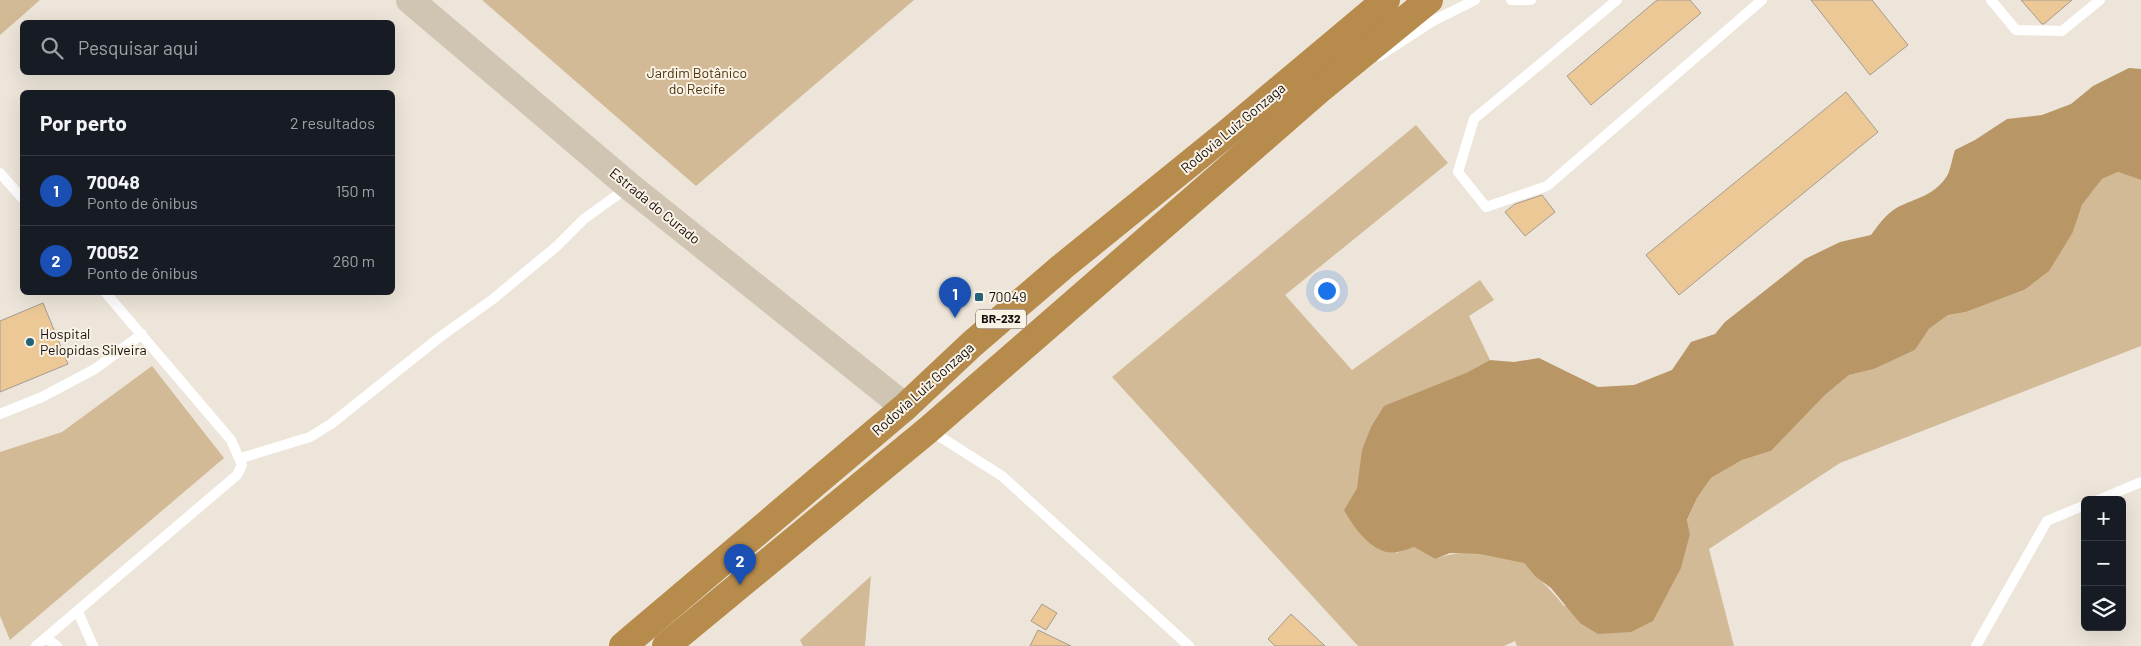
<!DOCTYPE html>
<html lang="pt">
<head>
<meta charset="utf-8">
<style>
  :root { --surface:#171b24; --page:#20242c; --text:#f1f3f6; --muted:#9ea1a6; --line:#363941; --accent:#95b2bd }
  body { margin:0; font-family:Barlow,sans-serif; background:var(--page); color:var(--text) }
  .controls { position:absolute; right:15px; bottom:15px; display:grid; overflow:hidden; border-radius:8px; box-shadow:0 5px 20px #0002 }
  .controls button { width:45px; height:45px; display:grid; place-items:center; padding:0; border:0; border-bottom:1px solid var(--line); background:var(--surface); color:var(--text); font:25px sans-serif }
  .you { position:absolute; left:1326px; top:290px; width:18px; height:18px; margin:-12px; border:4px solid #fff; border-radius:50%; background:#1a73e8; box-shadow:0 0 0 8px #1a73e833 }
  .badge { display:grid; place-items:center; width:32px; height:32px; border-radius:50%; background:var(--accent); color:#fff; font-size:16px; font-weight:700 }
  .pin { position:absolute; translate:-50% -41px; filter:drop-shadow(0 1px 2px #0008) }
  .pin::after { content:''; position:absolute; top:26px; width:18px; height:15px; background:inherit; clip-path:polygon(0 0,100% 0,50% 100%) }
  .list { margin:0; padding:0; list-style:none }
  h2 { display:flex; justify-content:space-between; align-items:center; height:65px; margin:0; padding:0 20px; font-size:21px }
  h2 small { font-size:16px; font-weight:400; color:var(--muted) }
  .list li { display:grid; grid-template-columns:32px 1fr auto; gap:15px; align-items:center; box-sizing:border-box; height:70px; padding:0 20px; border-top:1px solid var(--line) }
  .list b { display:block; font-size:19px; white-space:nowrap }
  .list p { margin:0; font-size:16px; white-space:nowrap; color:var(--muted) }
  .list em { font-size:16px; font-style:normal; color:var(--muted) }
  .icon { flex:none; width:28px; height:28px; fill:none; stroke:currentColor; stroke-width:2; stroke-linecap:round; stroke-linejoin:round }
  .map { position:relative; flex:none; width:2141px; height:646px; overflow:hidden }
  .search { position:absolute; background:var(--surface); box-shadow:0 5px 20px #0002; left:20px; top:20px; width:375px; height:55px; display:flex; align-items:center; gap:12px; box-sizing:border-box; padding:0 18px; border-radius:8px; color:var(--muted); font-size:19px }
  .panel { position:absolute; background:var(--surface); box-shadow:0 5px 20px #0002; left:20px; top:90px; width:375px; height:205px; border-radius:8px }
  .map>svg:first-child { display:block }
  .green { fill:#d2ba97 }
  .water { fill:#b89666 }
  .building { fill:#ebc896; stroke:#a49b90 }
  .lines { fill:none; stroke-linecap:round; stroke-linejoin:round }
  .lane { stroke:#fff; stroke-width:10 }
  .secondary { stroke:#d0c4b3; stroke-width:28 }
  .highway { stroke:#b68b4b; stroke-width:28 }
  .poi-dot { fill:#246278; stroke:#fbf2e6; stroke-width:2 }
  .labels { text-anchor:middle; stroke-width:4; stroke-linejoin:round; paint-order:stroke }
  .shield { fill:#fbf2e6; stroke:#58534d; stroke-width:1 }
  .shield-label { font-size:12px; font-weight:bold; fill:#120f0c }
  .park-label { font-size:14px; fill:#4c330c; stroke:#fbf2e6 }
  .street-label { font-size:14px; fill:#120f0c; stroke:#fbf2e6 }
  .poi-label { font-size:14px; fill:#120f0c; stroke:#fbf2e6; text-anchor:start }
</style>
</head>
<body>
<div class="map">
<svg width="2141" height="646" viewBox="0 0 2141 646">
  <rect width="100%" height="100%" fill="#ede5d9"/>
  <!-- green -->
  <g class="green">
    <path d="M0 0H40L0 35Z"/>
    <path d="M482 0H914L696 186Z"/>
    <path d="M1416 125 1448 163 1285 295 1352 370 1480 280 1494 300 1469 316 1490 360 1466 373 1361 473 1357 488 1344 510 1396 553 1414 547 1435 559C1463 548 1495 555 1524 563 1537 578 1552 590 1564 606L1681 568 1690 535 1687 521 1697 498 1711 478 1742 460 1771 451 1825 395 1849 375 1874 369 1915 350 1929 329 1948 315 1966 312 2024 290 2073 232 2082 205 2102 179 2118 172 2141 180V346L1840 463 1709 549 1734 646H1517L1515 641 1504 646H1358L1112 377Z"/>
    <path d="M152 366 224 458 10 640 0 616V452L62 432Z"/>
    <path d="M871 576 865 646H803L800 640Z"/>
  </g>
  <!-- water -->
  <path class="water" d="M2129 68 2141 69V180L2118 172 2102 179 2082 205 2073 232 2049 271 2024 290 1966 312 1948 315 1929 329 1915 350 1874 369 1849 375 1825 395 1771 451 1742 460 1711 478 1697 498 1687 520 1690 535 1681 568 1653 621 1631 632 1598 634 1580 623 1551 588 1536 577 1524 563 1480 554 1450 553 1435 559 1414 547C1409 549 1403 551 1398 552 1374 557 1354 528 1344 510L1357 488 1362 450 1371 427 1384 406 1466 373 1490 360 1514 362 1539 358 1598 387 1634 385 1672 370 1691 342 1715 334 1725 322 1805 259 1840 242 1871 235C1879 224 1886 214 1898 207 1916 198 1934 196 1947 176 1951 169 1952 158 1955 150L1975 140 2007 119 2042 115 2071 104 2093 86Z"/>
  <!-- building -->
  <g class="building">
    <path d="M1657 0H1690L1701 13 1591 105 1567 76Z"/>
    <path d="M1811 0H1872L1908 45 1870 75Z"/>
    <path d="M2021 0H2072L2044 24H2042Z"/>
    <path d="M1846 92 1878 132 1679 295 1646 255Z"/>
    <path d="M1542 195 1555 212 1525 236 1505 212 1515 204Z"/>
    <path d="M43 303 68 364 0 392V321Z"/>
    <path d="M1042 604 1057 613 1046 630 1031 621Z"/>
    <path d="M1291 614 1325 646H1275L1268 639Z"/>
    <path d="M1038 630 1071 646H1030Z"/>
  </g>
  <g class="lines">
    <!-- lane -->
    <g class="lane">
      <path d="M1511 0H1531"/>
      <path d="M1617 0 1474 119 1458 172 1486 207 1547 186 1762 0"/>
      <path d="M1991 0 2016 30 2062 31 2100 0"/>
      <path d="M1379 56 1433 21 1475 0"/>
      <path d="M0 173 22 198"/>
      <path d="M0 414 42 397 95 369 142 334"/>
      <path d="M931 431 1002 476 1189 646"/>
      <path d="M241 458 310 437 331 424 440 337 493 299 557 246 584 219 627 188"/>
      <path d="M2098 500 2141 482"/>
      <path d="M78 612 93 646"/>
      <path d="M46 638 57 646"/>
      <path d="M36 646 237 475 242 465 231 440 105 292"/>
      <path d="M1976 646 2047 521 2085 505"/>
    </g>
    <!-- secondary -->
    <path class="secondary" d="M410 0 629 186 905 407"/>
    <!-- highway -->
    <g class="highway">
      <path d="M623 646 905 407 972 344 1062 267 1226 134 1386 0"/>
      <path d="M666 646 928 430 1319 90 1429 0"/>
    </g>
  </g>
  <!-- markers -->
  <g class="poi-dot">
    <rect x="974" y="292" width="10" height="10" rx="2.5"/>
    <circle cx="30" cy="342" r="5"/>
  </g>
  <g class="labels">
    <!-- shield labels -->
    <rect class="shield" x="976" y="309.5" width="50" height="19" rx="4"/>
    <g class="shield-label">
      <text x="1001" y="323">BR-232</text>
    </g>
    <!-- park labels -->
    <g class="park-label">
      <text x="697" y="78">Jardim Botânico<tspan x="697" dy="16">do Recife</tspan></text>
    </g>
    <!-- street labels -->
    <g class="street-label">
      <text transform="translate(1233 128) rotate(-40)" y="5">Rodovia Luiz Gonzaga</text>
      <text transform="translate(655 206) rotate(39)" y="5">Estrada do Curado</text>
      <text transform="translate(923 389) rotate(-42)" y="5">Rodovia Luiz Gonzaga</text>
    </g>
    <!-- poi labels -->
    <g class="poi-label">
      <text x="989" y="302">70049</text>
      <text x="40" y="339">Hospital<tspan x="40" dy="16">Pelopidas Silveira</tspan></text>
    </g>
  </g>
</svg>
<div class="controls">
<button>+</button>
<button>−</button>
<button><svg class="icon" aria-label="layers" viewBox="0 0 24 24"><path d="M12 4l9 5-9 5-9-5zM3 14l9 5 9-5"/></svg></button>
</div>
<div class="you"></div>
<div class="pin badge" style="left:955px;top:318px;background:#1a4fb4">1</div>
<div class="pin badge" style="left:740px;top:585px;background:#1a4fb4">2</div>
<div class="search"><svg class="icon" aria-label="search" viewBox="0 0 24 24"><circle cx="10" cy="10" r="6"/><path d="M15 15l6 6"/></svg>Pesquisar aqui</div>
<section class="panel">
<h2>Por perto<small>2 resultados</small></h2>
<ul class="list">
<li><span class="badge" style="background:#1a4fb4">1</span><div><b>70048</b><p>Ponto de ônibus</p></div><em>150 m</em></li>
<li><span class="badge" style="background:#1a4fb4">2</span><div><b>70052</b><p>Ponto de ônibus</p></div><em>260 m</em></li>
</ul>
</section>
</div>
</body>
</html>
